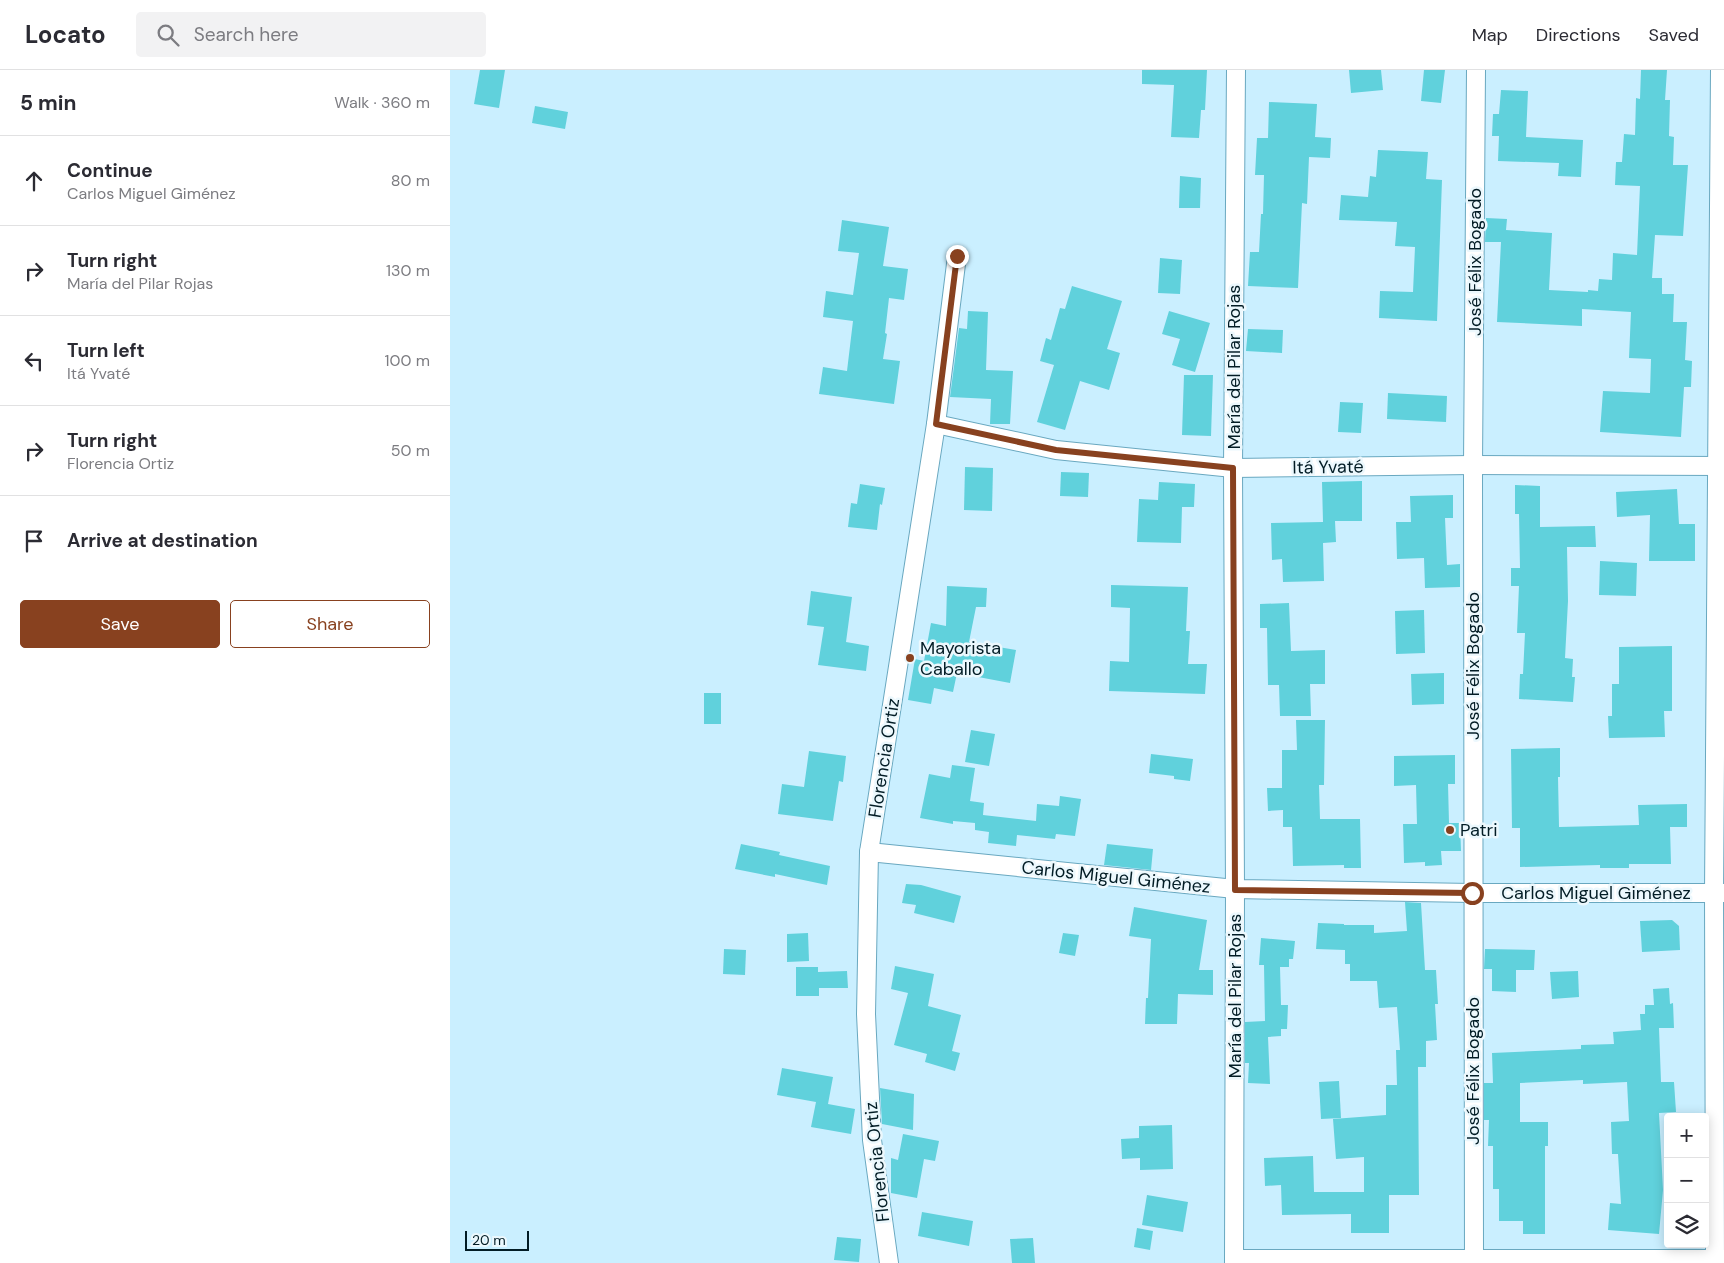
<!DOCTYPE html>
<html lang="en">
<head>
<meta charset="utf-8">
<style>
  :root { --surface:#fff; --page:#f2f2f3; --text:#2b2b33; --muted:#7c7c81; --line:#e1e1e2; --accent:#88411f }
  body { margin:0; font-family:"DM Sans",sans-serif; background:var(--page); color:var(--text) }
  .controls { position:absolute; right:15px; bottom:15px; display:grid; overflow:hidden; border-radius:5px; box-shadow:0 2px 12px #0003 }
  .controls button { width:45px; height:45px; display:grid; place-items:center; padding:0; border:0; border-bottom:1px solid var(--line); background:var(--surface); color:var(--text); font:25px sans-serif }
  .scale { position:absolute; left:15px; bottom:12px; width:64px; box-sizing:border-box; padding-left:5px; border:2px solid #021c25; border-top:0; font-size:14px; line-height:18px; white-space:nowrap; color:#021c25; -webkit-text-stroke:4px #ecf8fd; paint-order:stroke }
  .stop { position:absolute; width:15px; height:15px; margin:-11px; border:4px solid #88411f; border-radius:50%; background:#fff }
  .stop.end { background:#88411f; border-color:#fff; box-shadow:0 1px 5px #0008 }
  .list { margin:0; padding:0; list-style:none }
  h2 { display:flex; justify-content:space-between; align-items:center; height:65px; margin:0; padding:0 20px; font-size:21px }
  h2 small { font-size:16px; font-weight:400; color:var(--muted) }
  .list li { display:grid; grid-template-columns:32px 1fr auto; gap:15px; align-items:center; box-sizing:border-box; height:90px; padding:0 20px; border-top:1px solid var(--line) }
  .list b { display:block; font-size:19px; white-space:nowrap }
  .list p { margin:0; font-size:16px; white-space:nowrap; color:var(--muted) }
  .list em { font-size:16px; font-style:normal; color:var(--muted) }
  .actions { display:flex; gap:10px; padding:15px 20px }
  .actions a { flex:1; padding:11px 0; border:1px solid var(--accent); border-radius:5px; text-align:center; font-size:18px; color:var(--accent) }
  .actions .main { background:var(--accent); color:#fff }
  .icon { flex:none; width:28px; height:28px; fill:none; stroke:currentColor; stroke-width:2; stroke-linecap:round; stroke-linejoin:round }
  .map { position:relative; flex:none; width:1274px; height:1193px; overflow:hidden }
  header { display:flex; align-items:center; gap:30px; box-sizing:border-box; height:70px; padding:0 25px; background:var(--surface); border-bottom:1px solid var(--line) }
  header strong { font-size:24px }
  nav { display:flex; gap:28px; margin-inline-start:auto; font-size:18px }
  .search { width:350px; height:45px; background:var(--page); display:flex; align-items:center; gap:12px; box-sizing:border-box; padding:0 18px; border-radius:5px; color:var(--muted); font-size:19px }
  main { display:flex }
  aside { flex:1; background:var(--surface) }
  .map>svg:first-child { display:block }
  .building { fill:#60d1dc }
  .lines { fill:none; stroke-linecap:round; stroke-linejoin:round }
  .minor-casing { stroke:#69a8c0; stroke-width:20 }
  .minor { stroke:#fff; stroke-width:18 }
  .route { stroke:#88411f; stroke-width:6 }
  .poi-dot { fill:#88411f; stroke:#ecf8fd; stroke-width:2 }
  .labels { text-anchor:middle; stroke-width:5; stroke-linejoin:round; paint-order:stroke }
  .street-label { font-size:18px; fill:#021c25; stroke:#ecf8fd }
  .poi-label { font-size:18px; fill:#021c25; stroke:#ecf8fd; text-anchor:start }
</style>
</head>
<body>
<header>
<strong>Locato</strong>
<div class="search"><svg class="icon" aria-label="search" viewBox="0 0 24 24"><circle cx="10" cy="10" r="6"/><path d="M15 15l6 6"/></svg>Search here</div>
<nav><a>Map</a><a>Directions</a><a>Saved</a></nav>
</header>
<main>
<aside>
<h2>5 min<small>Walk · 360 m</small></h2>
<ul class="list">
<li><svg class="icon" aria-label="ahead" viewBox="0 0 24 24"><path d="M12 20V5M6 11l6-6 6 6"/></svg><div><b>Continue</b><p>Carlos Miguel Giménez</p></div><em>80 m</em></li>
<li><svg class="icon" aria-label="right" viewBox="0 0 24 24"><path d="M7 20v-9h11M14 6l5 5-5 5"/></svg><div><b>Turn right</b><p>María del Pilar Rojas</p></div><em>130 m</em></li>
<li><svg class="icon" aria-label="left" viewBox="0 0 24 24"><path d="M17 20v-9H6M10 6l-5 5 5 5"/></svg><div><b>Turn left</b><p>Itá Yvaté</p></div><em>100 m</em></li>
<li><svg class="icon" aria-label="right" viewBox="0 0 24 24"><path d="M7 20v-9h11M14 6l5 5-5 5"/></svg><div><b>Turn right</b><p>Florencia Ortiz</p></div><em>50 m</em></li>
<li><svg class="icon" aria-label="arrive" viewBox="0 0 24 24"><path d="M6 21V4h12l-3 4 3 4H6"/></svg><div><b>Arrive at destination</b></div></li>
</ul>
<div class="actions"><a class="main">Save</a><a>Share</a></div>
</aside>
<div class="map">
<svg width="1274" height="1193" viewBox="0 0 1274 1193">
  <rect width="100%" height="100%" fill="#caefff"/>
  <!-- building -->
  <g class="building">
    <path d="M30 0H55L49 38 24 34Z"/>
    <path d="M692 0H757L755 40H751L749 68 721 67 724 15 692 14Z"/>
    <path d="M899 0H931L933 20 901 23Z"/>
    <path d="M974 0H995L991 33 971 31Z"/>
    <path d="M1191 0H1217L1215 30H1220L1219 66 1224 67 1223 95H1238L1233 166 1205 165 1202 208H1212V224H1224L1223 252H1237L1235 290 1242 291 1241 317H1234L1231 367 1150 362 1153 321 1200 323 1201 289 1179 288 1181 242 1132 239V256L1047 252 1051 172H1035L1036 148 1057 149 1056 160 1102 163 1099 220 1138 222V220L1148 221 1149 209 1162 210 1163 183 1187 185 1190 116 1165 115 1166 92H1172L1174 64 1185 65 1186 28 1190 29Z"/>
    <path d="M1051 20 1078 21 1076 67 1133 70 1131 107 1108 106 1109 93 1048 91 1049 66H1042L1043 44H1049Z"/>
    <path d="M819 32 867 34 865 67 881 68 880 88 859 87 857 134 852 133 848 218 798 216 800 182H809L811 144H813L814 105H805L807 68H818Z"/>
    <path d="M85 36 118 42 115 59 82 53Z"/>
    <path d="M928 80 978 82 976 109 992 110 987 251 929 248 930 221 963 222 965 177 945 176 947 152 889 150 891 125 918 127 920 106 926 107Z"/>
    <path d="M730 106 751 108 750 138H729Z"/>
    <path d="M392 150 439 157 433 196 458 199 454 230 439 228 435 263 437 264 433 289 450 291 444 334 369 324 373 297 397 301 403 251 373 247 376 221 403 225 409 183 388 181Z"/>
    <path d="M710 188 732 190 730 224 708 223Z"/>
    <path d="M622 216 672 231 657 279 670 283 659 320 630 311 615 360 587 352 604 295 590 291 596 268 601 270 610 238 615 239Z"/>
    <path d="M518 241 538 242 536 300 563 301 560 354H540L541 329 500 327 509 258 517 259Z"/>
    <path d="M719 241 760 253 745 302 722 295 730 269 712 264Z"/>
    <path d="M798 259 833 260 832 283 796 281Z"/>
    <path d="M734 305H763L761 366 732 365Z"/>
    <path d="M938 323 997 326 996 352 937 349Z"/>
    <path d="M890 332 913 333 911 363 888 362Z"/>
    <path d="M515 397 543 398 542 441 514 440Z"/>
    <path d="M611 402 639 403 638 427 610 426Z"/>
    <path d="M912 411V451H885L886 472 873 473 874 511 833 512 832 489 822 490 821 453 873 452 872 412Z"/>
    <path d="M709 412 745 414 744 437H732L731 473 687 472 689 429 708 430Z"/>
    <path d="M410 414 435 418 432 435 430 434 427 460 398 457 401 433 407 434Z"/>
    <path d="M1065 415 1090 416V457L1145 456 1146 477H1117L1118 531 1115 588 1123 589 1122 607H1125L1123 632 1069 629 1070 604H1073L1075 563H1067L1069 516H1061V498H1070L1069 444H1065Z"/>
    <path d="M1227 419 1229 454H1245V491H1199L1200 445 1167 447 1166 422Z"/>
    <path d="M1003 425V448H995L997 495 1010 494V517L975 518 974 488 947 489 946 452H961L960 426Z"/>
    <path d="M1150 491 1187 493 1186 526 1149 525Z"/>
    <path d="M661 515 738 517 736 561H740L738 594H757L755 624 659 621 660 591 679 592 680 538 661 537Z"/>
    <path d="M497 516 537 518 536 537H526L519 572 566 580 560 613 507 603 503 622 484 618 481 634 458 630 465 589 474 591 481 553 496 556Z"/>
    <path d="M361 521 402 527 396 572 419 576 416 601 368 595 374 557 357 555Z"/>
    <path d="M839 533 841 581 875 580V614H860L861 646H830L829 615H818L817 558H810V534Z"/>
    <path d="M974 540 975 583 946 584 945 541Z"/>
    <path d="M1222 576V641H1214L1215 667 1159 668 1158 646H1162V614H1169V577Z"/>
    <path d="M994 603V634L962 635 961 604Z"/>
    <rect x="254" y="623" width="17" height="31"/>
    <path d="M846 650H875L874 715H869L870 749H910L911 798H894V795L843 796 842 757H833V740L818 741 817 718H832V680H847Z"/>
    <path d="M521 660 545 664 539 696 515 692Z"/>
    <path d="M1110 678V707H1108L1109 757 1189 755 1188 735 1237 734V757H1220L1221 794H1179V798H1150V795L1070 797V758H1062L1061 679Z"/>
    <path d="M359 681 396 686 393 712 389 711 383 751 328 744 332 714 354 717Z"/>
    <path d="M701 684 743 689 740 711 724 709V706L699 703Z"/>
    <path d="M1005 685V714H998L999 753H1010L1011 781H991L992 795 975 796V792L954 793 953 754H967L966 715 944 716V686Z"/>
    <path d="M502 695 525 698 520 731 534 733 533 745 586 751 587 734 609 736 610 726 631 729 625 766 606 764 605 769 567 765 566 776 538 773 539 762 525 760V753L503 751V754L470 748 479 704 500 708Z"/>
    <path d="M291 774 330 782 329 785 380 796 377 815 325 804V807L285 799Z"/>
    <path d="M657 774 703 779 701 800 654 795Z"/>
    <path d="M456 814 471 815 511 826 504 853 464 843 466 835 452 833Z"/>
    <path d="M955 832 971 833 975 900H986L988 934H985L987 970 976 971V997H968L969 1125H939V1163H901V1144L832 1145 831 1115 815 1116 814 1088 863 1086 864 1122H914V1087L886 1089 883 1049 936 1045V1015H947L946 980H950L947 937 929 938 927 911H900V894H895V880L866 879 868 853 894 854V855H924V863L957 861Z"/>
    <path d="M684 837 757 850 749 900H763V925L728 924 727 954H695L696 928H698L701 869 679 866Z"/>
    <path d="M1222 850 1229 856 1230 880 1192 882 1190 851Z"/>
    <path d="M358 863 359 891 337 892V864Z"/>
    <path d="M613 863 629 865 625 886 609 883Z"/>
    <path d="M811 868 845 871 843 889H839V897H830L831 935H838L837 959H831V966L818 967 820 1014 798 1013 799 993H795V952L815 951 814 895H809Z"/>
    <path d="M274 879 296 880 295 905 273 904Z"/>
    <path d="M1035 879 1085 880 1084 900H1066V922L1042 921V899H1034Z"/>
    <path d="M445 896 484 904 478 936 511 945 502 981 510 983 505 1001 475 992 477 984 444 975 458 923 441 919Z"/>
    <path d="M346 897H368V902L397 901 398 918H369V926H346Z"/>
    <path d="M1128 901 1129 927 1102 929 1100 902Z"/>
    <path d="M1219 918 1220 934 1223 933 1224 958H1209L1211 1012H1224L1226 1042 1209 1043 1213 1120 1209 1164 1158 1160 1160 1133 1171 1134 1168 1084H1162L1161 1052 1179 1051 1177 1012 1133 1014V1010L1070 1013V1052H1098V1076H1095V1164H1073V1151H1049V1119H1043V1076H1038L1039 1050H1034V1013H1043L1042 983 1131 979V975L1164 974 1163 962 1191 960 1190 944H1195V935H1204L1203 919Z"/>
    <path d="M332 998 383 1007 378 1034 405 1039 401 1064 361 1057 366 1032 327 1025Z"/>
    <path d="M889 1011 891 1048 871 1049 869 1012Z"/>
    <path d="M430 1018 464 1024 463 1060 432 1054Z"/>
    <path d="M722 1055 723 1099 690 1100V1088L672 1089 671 1069 689 1068V1056Z"/>
    <path d="M453 1064 489 1071 485 1091 474 1089 467 1128 441 1123V1088L448 1090Z"/>
    <path d="M697 1125 738 1132 733 1162 692 1155Z"/>
    <path d="M472 1142 523 1151 519 1176 468 1166Z"/>
    <path d="M687 1158 703 1161 700 1180 684 1177Z"/>
    <path d="M387 1167 411 1169 409 1192 384 1190Z"/>
    <path d="M583 1168 585 1193H562L560 1169Z"/>
  </g>
  <g class="lines">
    <defs>
      <g id="minor">
        <path d="M486 354 606 380 783 398 1023 395 1274 396"/>
        <path d="M419 782 785 819 1022 823H1274"/>
        <path d="M784 1189H1274"/>
        <path d="M439 1193 422 1070 416 944 419 782 486 354 507 186"/>
        <path d="M784 1193 785 819 783 398 786 0"/>
        <path d="M1024 1193 1023 395 1026 0"/>
        <path d="M1265 1193 1264 823 1270 0"/>
      </g>
    </defs>
    <!-- minor casing -->
    <use href="#minor" class="minor-casing"/>
    <!-- minor -->
    <use href="#minor" class="minor"/>
  </g>
  <g class="lines">
    <!-- route -->
    <path class="route" d="M507 186 486 354 606 380 783 398 785 820 1022 823"/>
  </g>
  <!-- markers -->
  <g class="poi-dot">
    <circle cx="460" cy="588" r="5"/>
    <circle cx="1000" cy="760" r="5"/>
  </g>
  <g class="labels">
    <!-- street labels -->
    <g class="street-label">
      <text transform="translate(1025 192) rotate(-90)" y="6">José Félix Bogado</text>
      <text transform="translate(784 297) rotate(-90)" y="6">María del Pilar Rojas</text>
      <text transform="translate(878 397) rotate(-1)" y="6">Itá Yvaté</text>
      <text transform="translate(1023 596) rotate(-90)" y="6">José Félix Bogado</text>
      <text transform="translate(434 688) rotate(-81)" y="6">Florencia Ortiz</text>
      <text transform="translate(666 807) rotate(6)" y="6">Carlos Miguel Giménez</text>
      <text x="1146" y="829">Carlos Miguel Giménez</text>
      <text transform="translate(785 926) rotate(-90)" y="6">María del Pilar Rojas</text>
      <text transform="translate(1023 1001) rotate(-90)" y="6">José Félix Bogado</text>
      <text transform="translate(427 1092) rotate(-96)" y="6">Florencia Ortiz</text>
    </g>
    <!-- poi labels -->
    <g class="poi-label">
      <text x="470" y="584">Mayorista<tspan x="470" dy="21">Caballo</tspan></text>
      <text x="1010" y="766">Patri</text>
    </g>
  </g>
</svg>
<div class="controls">
<button>+</button>
<button>−</button>
<button><svg class="icon" aria-label="layers" viewBox="0 0 24 24"><path d="M12 4l9 5-9 5-9-5zM3 14l9 5 9-5"/></svg></button>
</div>
<div class="scale">20 m</div>
<div class="stop" style="left:1022px;top:823px"></div>
<div class="stop end" style="left:507px;top:186px"></div>
</div>
</main>
</body>
</html>
